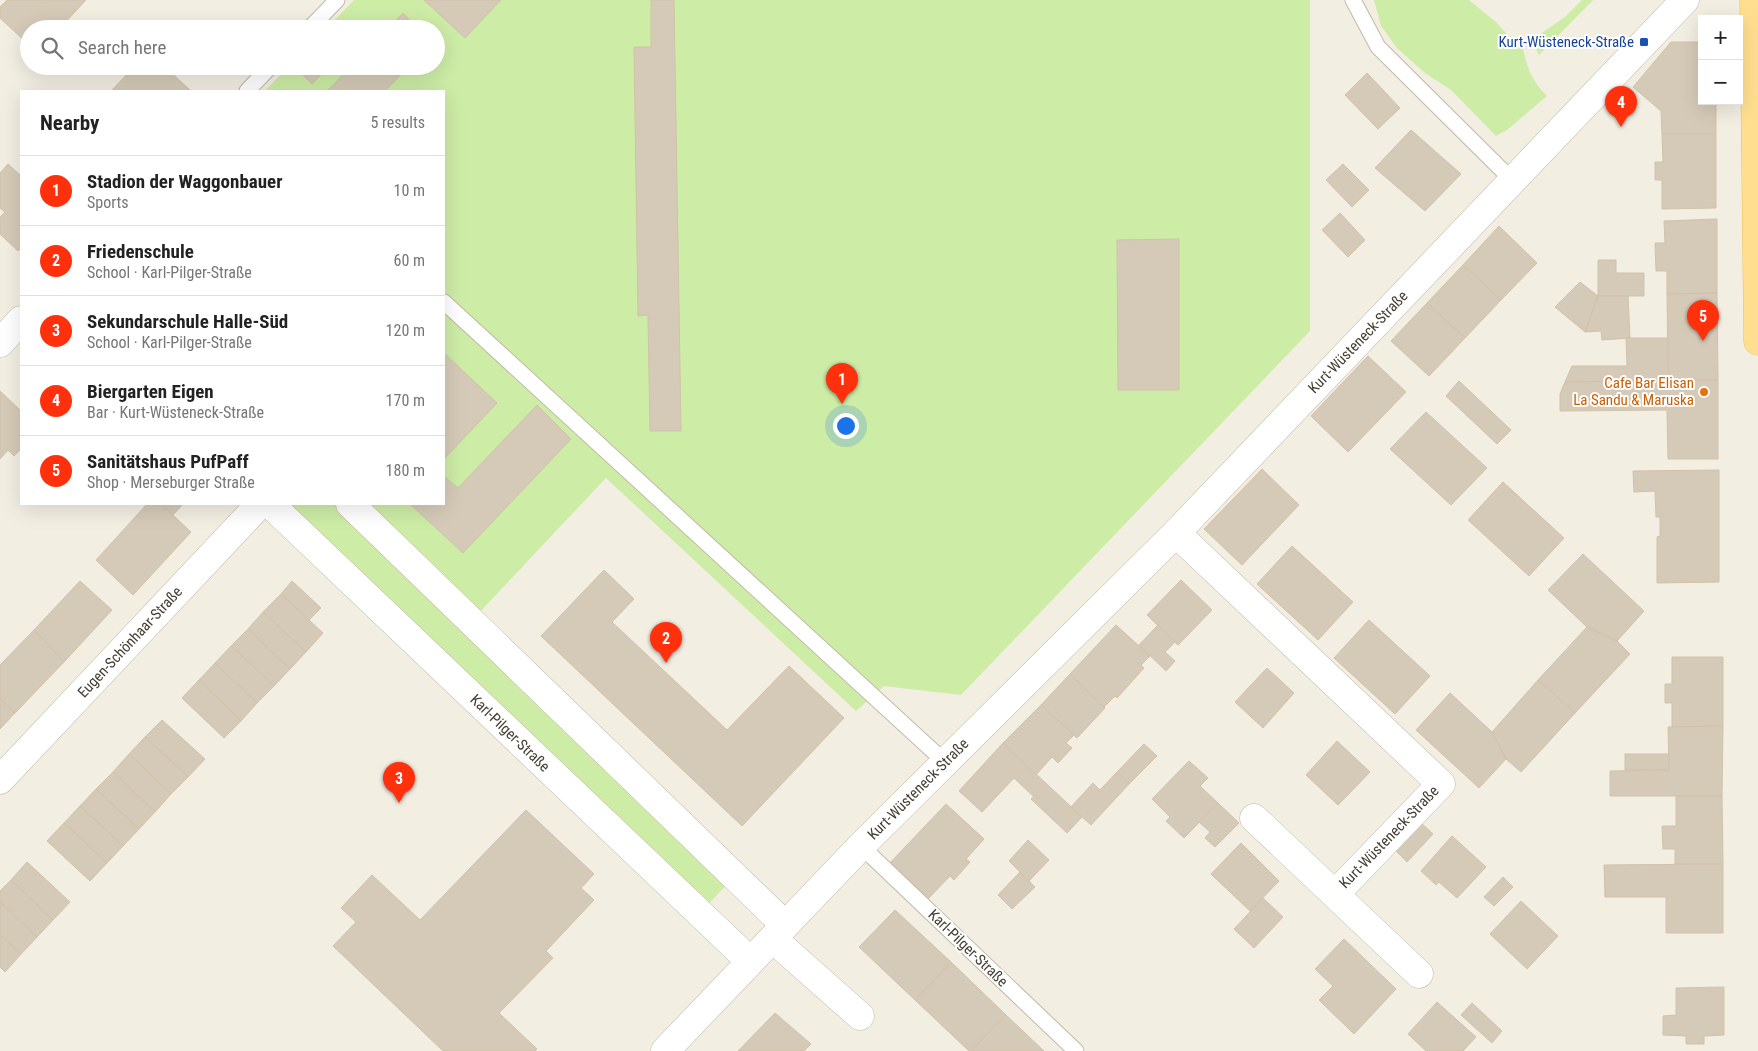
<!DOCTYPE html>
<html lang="en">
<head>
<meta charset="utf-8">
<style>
  :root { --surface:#fff; --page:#f2f2f2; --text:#222; --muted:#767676; --line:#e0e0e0; --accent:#ff310d }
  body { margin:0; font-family:"Roboto Condensed",sans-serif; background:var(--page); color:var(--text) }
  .controls { position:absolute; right:15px; top:15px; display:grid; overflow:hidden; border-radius:0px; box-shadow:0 5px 20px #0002 }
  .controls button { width:45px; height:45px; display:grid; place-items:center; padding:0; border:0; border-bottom:1px solid var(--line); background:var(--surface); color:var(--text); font:25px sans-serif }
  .you { position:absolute; left:845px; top:425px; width:18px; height:18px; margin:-12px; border:4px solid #fff; border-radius:50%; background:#1a73e8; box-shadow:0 0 0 8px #1a73e833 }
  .badge { display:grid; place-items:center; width:32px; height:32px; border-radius:50%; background:var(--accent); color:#fff; font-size:16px; font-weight:700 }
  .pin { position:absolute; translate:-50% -41px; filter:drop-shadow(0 1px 2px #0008) }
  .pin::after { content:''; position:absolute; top:26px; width:18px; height:15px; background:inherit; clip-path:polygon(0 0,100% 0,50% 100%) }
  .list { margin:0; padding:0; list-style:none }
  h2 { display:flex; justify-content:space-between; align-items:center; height:65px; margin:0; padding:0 20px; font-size:21px }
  h2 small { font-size:16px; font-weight:400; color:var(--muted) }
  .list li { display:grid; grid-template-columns:32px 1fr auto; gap:15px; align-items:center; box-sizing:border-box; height:70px; padding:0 20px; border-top:1px solid var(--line) }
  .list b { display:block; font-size:19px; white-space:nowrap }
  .list p { margin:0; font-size:16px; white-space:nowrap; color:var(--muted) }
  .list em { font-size:16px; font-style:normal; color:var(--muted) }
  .icon { flex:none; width:28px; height:28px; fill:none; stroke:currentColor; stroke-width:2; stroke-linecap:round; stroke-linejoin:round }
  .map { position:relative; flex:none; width:1758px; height:1051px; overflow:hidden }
  .search { position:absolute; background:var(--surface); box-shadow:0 5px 20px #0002; left:20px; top:20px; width:425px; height:55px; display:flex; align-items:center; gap:12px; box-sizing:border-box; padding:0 18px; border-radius:28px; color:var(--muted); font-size:19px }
  .panel { position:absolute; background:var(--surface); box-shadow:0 5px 20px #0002; left:20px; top:90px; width:425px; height:415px; border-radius:0px }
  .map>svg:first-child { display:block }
  .green { fill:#cdeca6 }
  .building { fill:#d5cab7; stroke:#d1c2a9 }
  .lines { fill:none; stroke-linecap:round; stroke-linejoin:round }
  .service-casing { stroke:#c2b9a7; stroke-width:17 }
  .minor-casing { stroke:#c2b9a7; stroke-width:29 }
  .primary-casing { stroke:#efc054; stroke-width:29 }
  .service { stroke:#fff; stroke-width:15 }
  .minor { stroke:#fff; stroke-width:28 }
  .primary { stroke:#ffdf8f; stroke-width:28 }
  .transit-dot { fill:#1a4fb4; stroke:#fff; stroke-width:2 }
  .food-dot { fill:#e8710a; stroke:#fff; stroke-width:2 }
  .labels { text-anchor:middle; stroke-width:4; stroke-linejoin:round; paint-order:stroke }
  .transit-label { font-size:15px; fill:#164399; stroke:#fff; text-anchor:end }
  .street-label { font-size:15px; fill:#453e32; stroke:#fff }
  .food-label { font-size:15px; fill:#c56008; stroke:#fff; text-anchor:end }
</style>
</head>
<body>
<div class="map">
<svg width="1758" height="1051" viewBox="0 0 1758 1051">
  <rect width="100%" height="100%" fill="#f3eee2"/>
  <!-- green -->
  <g class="green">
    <path d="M354 0H1310V331L961 695 884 686 856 711 606 478 477 615 367 504H444V91H265L289 66H436V29H326Z"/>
    <path d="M1374 0H1469L1497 23 1512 40 1522 43C1526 65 1531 80 1547 96L1507 130 1496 136 1451 90 1425 73 1397 48 1381 26Z"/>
    <path d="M1582 0H1593L1539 55 1532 40 1565 17Z"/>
    <path d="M276 504H345L729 882 704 909Z"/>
  </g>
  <!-- building -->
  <g class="building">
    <path d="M7 0H86L59 29H29V45L0 18V7Z"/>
    <path d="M424 0H501L465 38Z"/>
    <path d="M651 0H674L681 431H650L648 315 638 316 634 47H651Z"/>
    <path d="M403 13 418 29H388Z"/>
    <path d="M1671 42H1702V101H1716V134H1662L1661 111 1633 87Z"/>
    <path d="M135 66 142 70 146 66H164L191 91H111Z"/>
    <path d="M310 66H329L312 84 302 74Z"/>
    <path d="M352 66H409L385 91H327Z"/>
    <path d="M1367 73 1400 108 1378 129 1345 95Z"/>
    <path d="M1411 130 1461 174 1425 211 1375 168Z"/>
    <path d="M1662 134H1716V208L1662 209V180H1655V162H1663Z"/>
    <path d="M8 164 21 176V248L18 251 0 234V217L5 212 0 208V173Z"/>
    <path d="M1343 164 1369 190 1352 207 1326 180Z"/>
    <path d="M1340 213 1365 240 1348 257 1322 230Z"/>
    <path d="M1717 219V293L1667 294V271H1656L1655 243H1665L1664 221Z"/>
    <path d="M1499 226 1537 263 1501 300 1463 265Z"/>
    <path d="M1179 239V390H1118L1117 240Z"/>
    <path d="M1598 260H1616V273H1644V296H1598Z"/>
    <path d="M1463 265 1501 300 1465 338 1427 303Z"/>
    <path d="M1580 282 1598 296 1585 332 1555 307Z"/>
    <path d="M1717 293 1718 380H1668L1667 294Z"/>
    <path d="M1598 296H1628L1630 338 1602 340 1601 331 1585 332Z"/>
    <path d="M1427 303 1465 338 1429 376 1391 341Z"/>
    <path d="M1626 338H1668V380L1565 382 1572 366H1627Z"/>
    <path d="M444 353 497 403 444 459Z"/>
    <path d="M1368 356 1406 392 1348 452 1311 416Z"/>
    <path d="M1718 380V459H1668L1667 410 1560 411V394L1565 382Z"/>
    <path d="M1459 381 1511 430 1497 444 1446 396Z"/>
    <path d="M0 391 21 411V449L14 456 8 450 0 459Z"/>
    <path d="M537 405 571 439 463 553 410 504H444V476L458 488Z"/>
    <path d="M1426 412 1487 468 1451 505 1390 449Z"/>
    <path d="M1262 469 1299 505 1242 565 1204 529Z"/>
    <path d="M1719 470V582L1657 583V537L1660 536V517H1656L1655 491 1634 492 1633 471Z"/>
    <path d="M1503 482 1564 538 1529 576 1468 520Z"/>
    <path d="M147 504H161L191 532 133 595 96 560Z"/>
    <path d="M161 504H183L173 515Z"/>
    <path d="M1292 546 1353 602 1318 640 1257 584Z"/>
    <path d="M1583 554 1644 611 1617 641 1587 627 1548 590Z"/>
    <path d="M604 570 634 599 612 622 727 730 789 666 844 718 742 826 541 636Z"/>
    <path d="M1181 580 1212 610 1178 645 1147 615Z"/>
    <path d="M80 581 112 610 64 662 34 630Z"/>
    <path d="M292 581 321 608 309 620 281 594Z"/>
    <path d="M281 594 323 633 306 652 263 612Z"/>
    <path d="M263 612 306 652 290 669 248 629Z"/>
    <path d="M1369 620 1430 676 1395 714 1334 658Z"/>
    <path d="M1116 625 1150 656 1141 665 1144 668 1117 698 1115 696 1104 707 1070 674Z"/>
    <path d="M1158 625 1175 642 1165 652 1175 661 1166 671 1139 645Z"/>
    <path d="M1587 627 1617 641 1630 654 1575 713 1538 680Z"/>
    <path d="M248 629 290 669 274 686 231 646Z"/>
    <path d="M34 630 64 662 15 713 0 699V665Z"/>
    <path d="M231 646 274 686 257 703 215 663Z"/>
    <path d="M1672 657H1723V726L1672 727V703H1665V684H1672Z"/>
    <path d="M215 663 257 703 241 721 199 680Z"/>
    <path d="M1267 668 1294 693 1263 728 1235 702Z"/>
    <path d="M1070 674 1105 708 1077 738 1041 705Z"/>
    <path d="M199 680 241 721 224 738 182 698Z"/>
    <path d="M1538 680 1575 713 1521 772 1506 759 1492 732Z"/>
    <path d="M1450 693 1492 732 1506 759 1479 788 1416 730Z"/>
    <path d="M0 699 15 713 0 729Z"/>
    <path d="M1041 705 1074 735 1066 743 1072 748 1058 763 1052 757 1036 775 1003 743Z"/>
    <path d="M162 720 205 759 188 777 145 737Z"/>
    <path d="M1723 726 1722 796H1610V771L1669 770 1668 727Z"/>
    <path d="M145 737 188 777 171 794 129 754Z"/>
    <path d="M1337 741 1370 772 1338 805 1306 775Z"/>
    <path d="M1003 743 1082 817 1067 833 1031 799 1034 797 1014 778 982 812 959 791Z"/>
    <path d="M1144 744 1157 756 1129 784 1117 772Z"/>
    <path d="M129 754 171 794 155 812 113 772Z"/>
    <rect x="1625" y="754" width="44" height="16"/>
    <path d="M1189 761 1208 778 1200 786 1218 803 1184 838 1166 821 1170 817 1152 799Z"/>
    <path d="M113 772 155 812 139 829 96 789Z"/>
    <path d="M1117 772 1129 784 1091 825 1071 807 1093 783 1100 790Z"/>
    <path d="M96 789 139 829 123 846 80 806Z"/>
    <path d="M1676 796H1722L1723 864H1675V849H1663L1662 826H1676Z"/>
    <path d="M1218 803 1239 823 1215 847 1205 838 1210 832 1199 822Z"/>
    <path d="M946 804 984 839 966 859 970 862 954 880 950 876 927 900 889 864Z"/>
    <path d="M80 806 123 846 107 863 64 823Z"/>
    <path d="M526 810 594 874 581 888 594 900 546 951 553 958 499 1013 537 1049 535 1051H443L333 946 356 922 341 908 372 875 420 920Z"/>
    <path d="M64 823 107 863 90 881 47 841Z"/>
    <path d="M1421 823 1433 834 1407 862 1395 850Z"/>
    <path d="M1452 836 1486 867 1457 898 1439 882 1436 885 1421 871Z"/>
    <path d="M1028 840 1049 860 1029 881 1009 861Z"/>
    <path d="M1241 843 1279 881 1250 911 1211 874Z"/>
    <path d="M27 862 70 902 53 920 11 880Z"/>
    <path d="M1723 864V933H1666V897H1605L1604 865Z"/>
    <path d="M1020 872 1035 887 1012 909 998 895Z"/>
    <path d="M1503 877 1513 887 1494 906 1484 897Z"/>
    <path d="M11 880 53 920 37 937 0 902V891Z"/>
    <path d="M1263 898 1283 917 1254 948 1234 929Z"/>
    <path d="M1521 901 1558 936 1527 969 1490 934Z"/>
    <path d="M0 902 37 937 21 954 0 935Z"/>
    <path d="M895 910 951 962 915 1000 859 947Z"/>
    <path d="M0 935 21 954 5 972 0 967Z"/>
    <path d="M1344 939 1396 989 1354 1034 1319 1000 1333 986 1315 969Z"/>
    <path d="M951 962 1006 1015 971 1051H969L915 1000Z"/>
    <path d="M1724 987V1035L1704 1036V1044H1686V1036L1663 1035V1016L1676 1015V988Z"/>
    <path d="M1437 1002 1476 1037 1463 1051H1426L1408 1034Z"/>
    <path d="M1472 1003 1502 1031 1492 1043 1461 1015Z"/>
    <path d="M775 1013 811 1044 804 1051H738Z"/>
    <path d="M1006 1015 1044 1051H971Z"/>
  </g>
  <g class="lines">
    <defs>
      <g id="service">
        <path d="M1353 0 1378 47 1512 180"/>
        <path d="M309 29 337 0"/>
        <path d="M247 91 271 66"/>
        <path d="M444 302 945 762"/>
        <path d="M861 846 1076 1051"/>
      </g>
      <g id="minor">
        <path d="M0 343 21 320"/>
        <path d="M270 504 750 961"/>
        <path d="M350 504 785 925"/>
        <path d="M1176 533 1441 784 1335 894"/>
        <path d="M0 780 260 504"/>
        <path d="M1254 818 1419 974"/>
        <path d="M773 939 860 1016"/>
        <path d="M665 1051 861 846 1176 533 1685 0"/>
      </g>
      <path id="primary" d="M1754 0 1758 341"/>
    </defs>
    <!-- service casing -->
    <use href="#service" class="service-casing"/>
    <!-- minor casing -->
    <use href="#minor" class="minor-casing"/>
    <!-- primary casing -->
    <use href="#primary" class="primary-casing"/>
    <!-- service -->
    <use href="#service" class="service"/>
    <!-- minor -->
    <use href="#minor" class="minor"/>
    <!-- primary -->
    <use href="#primary" class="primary"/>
  </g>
  <!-- markers -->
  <rect class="transit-dot" x="1639" y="37" width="10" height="10" rx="2.5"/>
  <circle class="food-dot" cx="1704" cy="392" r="5"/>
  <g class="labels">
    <!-- transit labels -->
    <g class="transit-label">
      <text x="1634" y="47">Kurt-Wüsteneck-Straße</text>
    </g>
    <!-- street labels -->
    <g class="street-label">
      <text transform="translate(1358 342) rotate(-46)" y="5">Kurt-Wüsteneck-Straße</text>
      <text transform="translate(130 642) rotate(-47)" y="5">Eugen-Schönhaar-Straße</text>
      <text transform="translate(510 733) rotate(44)" y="5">Karl-Pilger-Straße</text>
      <text transform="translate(918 789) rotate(-45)" y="5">Kurt-Wüsteneck-Straße</text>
      <text transform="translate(1389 837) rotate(-46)" y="5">Kurt-Wüsteneck-Straße</text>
      <text transform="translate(968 948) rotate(44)" y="5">Karl-Pilger-Straße</text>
    </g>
    <!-- food labels -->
    <g class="food-label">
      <text x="1694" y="388">Cafe Bar Elisan<tspan x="1694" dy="17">La Sandu &amp; Maruska</tspan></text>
    </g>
  </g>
</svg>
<div class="controls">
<button>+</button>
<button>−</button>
</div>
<div class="you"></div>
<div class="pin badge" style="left:842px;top:404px">1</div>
<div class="pin badge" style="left:666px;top:663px">2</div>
<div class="pin badge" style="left:399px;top:803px">3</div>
<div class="pin badge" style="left:1621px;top:127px">4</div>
<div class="pin badge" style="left:1703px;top:341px">5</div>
<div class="search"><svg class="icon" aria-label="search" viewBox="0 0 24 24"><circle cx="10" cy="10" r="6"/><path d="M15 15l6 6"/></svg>Search here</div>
<section class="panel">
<h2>Nearby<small>5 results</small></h2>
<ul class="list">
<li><span class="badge">1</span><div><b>Stadion der Waggonbauer</b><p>Sports</p></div><em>10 m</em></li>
<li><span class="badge">2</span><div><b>Friedenschule</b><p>School · Karl-Pilger-Straße</p></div><em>60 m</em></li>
<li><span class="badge">3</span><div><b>Sekundarschule Halle-Süd</b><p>School · Karl-Pilger-Straße</p></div><em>120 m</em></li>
<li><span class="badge">4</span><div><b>Biergarten Eigen</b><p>Bar · Kurt-Wüsteneck-Straße</p></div><em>170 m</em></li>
<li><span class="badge">5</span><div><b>Sanitätshaus PufPaff</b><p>Shop · Merseburger Straße</p></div><em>180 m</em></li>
</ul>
</section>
</div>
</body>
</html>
